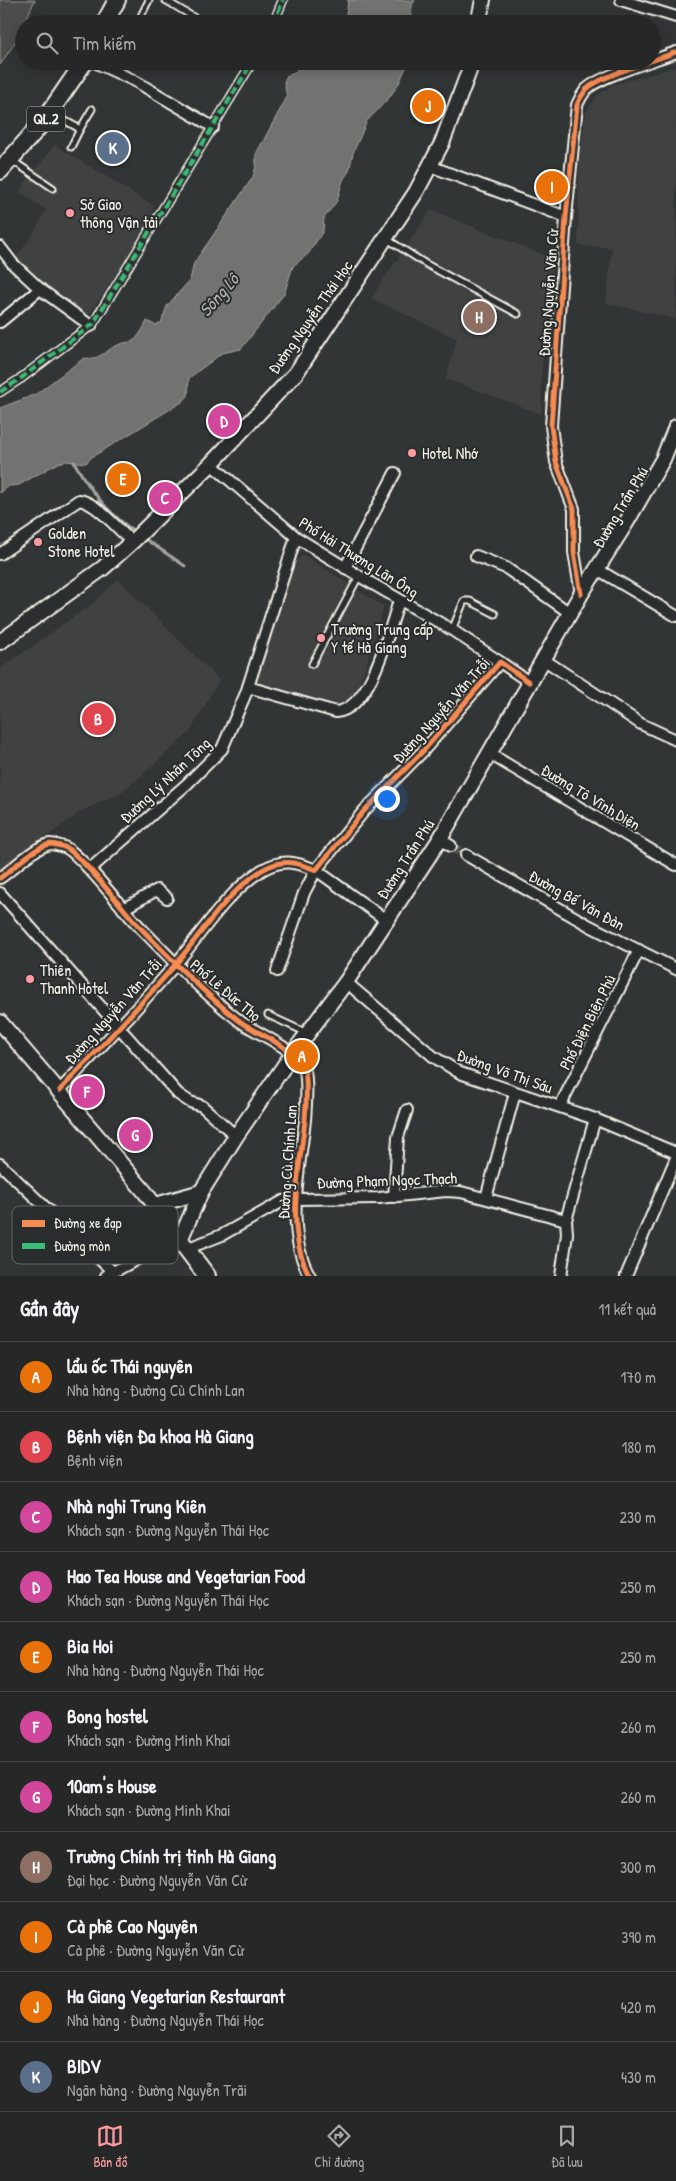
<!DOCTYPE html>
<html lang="vi">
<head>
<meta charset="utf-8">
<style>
  :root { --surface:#262828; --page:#2e3030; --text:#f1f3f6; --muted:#a4a6a8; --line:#424445; --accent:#ff9aa2 }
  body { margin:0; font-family:"Patrick Hand",sans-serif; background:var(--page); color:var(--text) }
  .you { position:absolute; left:386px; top:798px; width:18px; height:18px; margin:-12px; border:4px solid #fff; border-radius:50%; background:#1a73e8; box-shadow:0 0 0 8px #1a73e833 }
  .badge { display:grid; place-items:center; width:32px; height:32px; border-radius:50%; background:var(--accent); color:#fff; font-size:16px; font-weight:700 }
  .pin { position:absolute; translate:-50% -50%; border:2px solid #fff; box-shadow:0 1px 5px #0006 }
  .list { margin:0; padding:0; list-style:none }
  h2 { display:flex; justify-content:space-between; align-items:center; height:65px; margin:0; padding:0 20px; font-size:21px }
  h2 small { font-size:16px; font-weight:400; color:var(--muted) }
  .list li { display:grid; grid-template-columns:32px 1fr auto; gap:15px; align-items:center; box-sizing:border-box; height:70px; padding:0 20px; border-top:1px solid var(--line) }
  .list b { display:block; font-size:19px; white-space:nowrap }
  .list p { margin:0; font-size:16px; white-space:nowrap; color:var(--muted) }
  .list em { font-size:16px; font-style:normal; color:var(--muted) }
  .icon { flex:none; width:28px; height:28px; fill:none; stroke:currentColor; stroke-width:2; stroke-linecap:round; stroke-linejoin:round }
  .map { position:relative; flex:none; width:676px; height:1276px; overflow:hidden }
  .search { position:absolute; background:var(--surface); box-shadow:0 2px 12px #0003; left:15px; right:15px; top:15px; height:55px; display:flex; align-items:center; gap:12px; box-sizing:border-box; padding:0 18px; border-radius:28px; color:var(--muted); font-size:19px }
  .sheet { height:835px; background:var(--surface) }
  nav { display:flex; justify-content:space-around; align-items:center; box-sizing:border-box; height:70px; border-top:1px solid var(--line); background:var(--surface); font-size:14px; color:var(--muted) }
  nav a { display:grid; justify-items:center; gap:2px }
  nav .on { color:var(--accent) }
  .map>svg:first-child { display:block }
  .built { fill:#404242 }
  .green { fill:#4b4d4c; stroke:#a09f9a }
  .water { fill:#727370; stroke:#a6a5a0 }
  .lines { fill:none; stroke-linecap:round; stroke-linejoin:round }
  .stream { stroke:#a6a5a0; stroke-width:3 }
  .minor-tunnel { stroke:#4f5150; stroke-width:10; stroke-dasharray:10 5; stroke-linecap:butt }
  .service-casing { stroke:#f4f1e8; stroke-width:9 }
  .pedestrian-casing { stroke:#f4f1e8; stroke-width:11 }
  .minor-casing { stroke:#f4f1e8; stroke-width:14 }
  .secondary-casing { stroke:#f4f1e8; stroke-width:18 }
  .primary-casing { stroke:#f4f1e8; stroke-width:20 }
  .service { stroke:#2a2d2e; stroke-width:5 }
  .pedestrian { stroke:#2a2d2e; stroke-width:8 }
  .minor { stroke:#2a2d2e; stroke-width:10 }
  .secondary { stroke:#2a2d2e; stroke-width:14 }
  .primary { stroke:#2a2d2e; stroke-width:16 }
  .quiet { stroke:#3abd76; stroke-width:4; stroke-dasharray:8 4; stroke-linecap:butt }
  .cycleway-casing { stroke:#2a2d2e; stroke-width:8 }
  .cycleway { stroke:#f68b52; stroke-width:5 }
  .poi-dot { fill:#ff9aa2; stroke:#2a2d2e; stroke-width:2 }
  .labels { text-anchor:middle; stroke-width:4; stroke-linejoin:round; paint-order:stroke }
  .shield { fill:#2a2d2e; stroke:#b7b6b0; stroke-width:1 }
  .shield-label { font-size:15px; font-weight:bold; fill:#f4f1e8 }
  .poi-label { font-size:16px; fill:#f4f1e8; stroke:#2a2d2e; text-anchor:start }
  .street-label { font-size:16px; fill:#f4f1e8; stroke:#2a2d2e }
  .water-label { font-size:18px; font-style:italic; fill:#b3b2ac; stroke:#2a2d2e }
  .key { fill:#2a2d2e; stroke:#676866; stroke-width:1 }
  .key-label { font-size:14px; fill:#f4f1e8 }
</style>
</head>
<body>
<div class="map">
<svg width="676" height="1276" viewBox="0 0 676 1276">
  <rect width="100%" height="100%" fill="#323535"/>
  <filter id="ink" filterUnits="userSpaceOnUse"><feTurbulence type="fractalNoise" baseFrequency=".02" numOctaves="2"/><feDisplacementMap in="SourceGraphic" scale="10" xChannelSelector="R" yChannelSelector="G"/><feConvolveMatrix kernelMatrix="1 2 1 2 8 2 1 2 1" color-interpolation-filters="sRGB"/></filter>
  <g filter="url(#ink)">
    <!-- built -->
    <g class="built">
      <path d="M676 67V319L606 303 612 248 578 245 579 163 586 112 596 97 612 85Z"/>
      <path d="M55 145 154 206 141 235 89 315 42 285 15 259 33 234 46 210 19 191Z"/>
      <path d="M431 210 554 259 541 376 542 414 446 379 457 339 371 298Z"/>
      <path d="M302 554 384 607 365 669 351 704 343 708 253 683 287 572Z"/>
      <path d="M118 579 219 680 190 732 141 776 119 794 83 810 0 871V669L93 603Z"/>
    </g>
    <!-- green -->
    <path class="green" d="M0 0H35L14 44 0 65Z"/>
    <!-- water -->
    <g class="water">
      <path d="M348 0H415L412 5 411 24H338C347 19 347 9 348 0Z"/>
      <path d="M300 61H409L399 83 389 98 367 121 353 153 349 171 343 180 337 201 324 218 323 231 308 254 293 266 284 294 241 349 222 353 189 378 188 396 182 402 92 457 86 463 66 461 58 463 19 485 9 486 0 493V408L36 394 84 358C102 361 106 348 121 344 124 342 129 343 133 341 139 337 144 327 147 321L155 325 161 323 167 306 190 280 194 263 253 177 256 166V154L287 97 284 82 286 77 297 71Z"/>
    </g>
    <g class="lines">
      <!-- stream -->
      <g class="stream">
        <path d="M74 462C89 489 110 516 137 533"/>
        <path d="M142 537 185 566"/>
      </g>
      <!-- minor-tunnel -->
      <path class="minor-tunnel" d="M451 846 466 855"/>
      <defs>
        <g id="service">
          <path d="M165 0 205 24"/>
          <path d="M137 24 149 0"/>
          <path d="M53 114 80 129 92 109"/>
          <path d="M71 147 80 129"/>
          <path d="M13 161 53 188"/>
          <path d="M387 239 426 264 518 314"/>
          <path d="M452 630 464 601H470L495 614"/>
          <path d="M312 664 359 576"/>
          <path d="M268 1015 307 1033"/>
        </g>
        <g id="pedestrian">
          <path d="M273 24 283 0"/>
          <path d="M0 392 20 379 93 324 253 61"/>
        </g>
        <g id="minor">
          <path d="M621 0 676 17"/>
          <path d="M92 61 135 81 213 127"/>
          <path d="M430 166 566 217"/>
          <path d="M0 247 13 264 40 289 0 322"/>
          <path d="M40 289 91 326"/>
          <path d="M211 464 296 537 359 576 452 630 500 662"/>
          <path d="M0 554 79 500C96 502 119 530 132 542"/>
          <path d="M476 556 506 568 570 613"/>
          <path d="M345 568 395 473"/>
          <path d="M597 569 676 616"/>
          <path d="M581 594 574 552V509L556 462 551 426 566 217 577 105C579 100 582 95 585 91 595 77 657 60 676 52"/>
          <path d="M543 659 641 724 676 740"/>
          <path d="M248 687 336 712C372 709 389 629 399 601"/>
          <path d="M490 754 676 865"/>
          <path d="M440 839 451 846"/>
          <path d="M466 855 590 926 676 969"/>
          <path d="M89 870 187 784 222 749 246 693 296 537"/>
          <path d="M0 878C13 869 34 847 50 844 54 844 60 846 64 847 78 851 121 907 134 921 168 956 202 992 241 1022 258 1034 301 1051 305 1071 308 1087 306 1104 305 1120 300 1168 284 1232 310 1276"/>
          <path d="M0 893 178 1094 190 1102 202 1106 236 1136"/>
          <path d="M123 909 157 890 167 898"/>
          <path d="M277 971 304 893 316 870 386 920"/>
          <path d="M346 982 434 1057 460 1073 595 1119 676 1153"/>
          <path d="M60 1090C99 1049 138 1008 175 965 202 933 226 893 262 870 282 858 296 862 316 870L364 811 424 750 500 662 529 682"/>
          <path d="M560 1106 639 950"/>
          <path d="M0 1164 113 1272"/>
          <path d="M394 1197 398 1137 407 1110"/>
          <path d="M486 1198 515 1093"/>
          <path d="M186 1249 222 1235 283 1201 296 1199 379 1198 446 1191 461 1192 566 1220"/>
          <path d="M106 1276 158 1248 177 1235"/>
          <path d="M561 1276 567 1234 566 1220 595 1119"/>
          <path d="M626 1276 676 1158"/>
        </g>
        <g id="secondary">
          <path d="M478 24 483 0"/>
          <path d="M0 642 103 568 134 540 211 464 296 373 416 192 442 143 469 71 471 61"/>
          <path d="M0 1022 145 1192 180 1240"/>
          <path d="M156 1205 201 1192"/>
          <path d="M180 1240 201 1192 236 1136 293 1053 346 982 440 839 581 594 626 523 663 459 676 427"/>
        </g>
        <g id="primary">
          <path d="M104 24 117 0"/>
          <path d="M0 171 43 122 85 61"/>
          <path d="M180 1240 207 1276"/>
        </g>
      </defs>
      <!-- service casing -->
      <use href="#service" class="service-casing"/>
      <!-- pedestrian casing -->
      <use href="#pedestrian" class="pedestrian-casing"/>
      <!-- minor casing -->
      <use href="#minor" class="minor-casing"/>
      <!-- secondary casing -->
      <use href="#secondary" class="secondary-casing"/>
      <!-- primary casing -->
      <use href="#primary" class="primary-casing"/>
      <!-- service -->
      <use href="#service" class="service"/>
      <!-- pedestrian -->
      <use href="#pedestrian" class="pedestrian"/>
      <!-- minor -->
      <use href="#minor" class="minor"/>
      <!-- secondary -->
      <use href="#secondary" class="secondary"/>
      <!-- primary -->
      <use href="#primary" class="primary"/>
      <!-- quiet -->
      <g class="quiet">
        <path d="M273 24 283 0"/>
        <path d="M0 392 20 379 93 324 253 61"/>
      </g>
      <defs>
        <g id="cycleway">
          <path d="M581 594 574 552V509L556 462 551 426 566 217 577 105C579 100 582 95 585 91 595 77 657 60 676 52"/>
          <path d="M0 878C13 869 34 847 50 844 54 844 60 846 64 847 78 851 121 907 134 921 168 956 202 992 241 1022 258 1034 301 1051 305 1071 308 1087 306 1104 305 1120 300 1168 284 1232 310 1276"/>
          <path d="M60 1090C99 1049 138 1008 175 965 202 933 226 893 262 870 282 858 296 862 316 870L364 811 424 750 500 662 529 682"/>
        </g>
      </defs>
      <!-- cycleway casing -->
      <use href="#cycleway" class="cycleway-casing"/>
      <!-- cycleway -->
      <use href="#cycleway" class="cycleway"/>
    </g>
  </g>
  <!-- markers -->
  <g class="poi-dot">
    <circle cx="70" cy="213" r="5"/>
    <circle cx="412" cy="453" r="5"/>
    <circle cx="38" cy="542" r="5"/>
    <circle cx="321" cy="638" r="5"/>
    <circle cx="30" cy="979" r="5"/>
  </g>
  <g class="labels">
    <!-- shield labels -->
    <rect class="shield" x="27" y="106.5" width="38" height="25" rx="4"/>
    <g class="shield-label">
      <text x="46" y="124">QL.2</text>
    </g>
    <!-- poi labels -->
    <g class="poi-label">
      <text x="80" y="210">Sở Giao<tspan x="80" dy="18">thông Vận tải</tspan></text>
      <text x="422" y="459">Hotel Nhớ</text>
      <text x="48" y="539">Golden<tspan x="48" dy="18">Stone Hotel</tspan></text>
      <text x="331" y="635">Trường Trung cấp<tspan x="331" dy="18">Y tế Hà Giang</tspan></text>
      <text x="40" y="976">Thiên<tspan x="40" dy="18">Thanh Hotel</tspan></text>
    </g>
    <!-- street labels -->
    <g class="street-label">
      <text transform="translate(548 293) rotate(-86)" y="6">Đường Nguyễn Văn Cừ</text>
      <text transform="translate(310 317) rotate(-55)" y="6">Đường Nguyễn Thái Học</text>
      <text transform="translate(620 507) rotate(-59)" y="6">Đường Trần Phú</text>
      <text transform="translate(359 557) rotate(32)" y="6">Phố Hải Thượng Lãn Ông</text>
      <text transform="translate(441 710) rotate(-48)" y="6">Đường Nguyễn Văn Trỗi</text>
      <text transform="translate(165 780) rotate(-43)" y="6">Đường Lý Nhân Tông</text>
      <text transform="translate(591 797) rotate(31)" y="6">Đường Tô Vĩnh Diện</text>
      <text transform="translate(405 859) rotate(-57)" y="6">Đường Trần Phú</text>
      <text transform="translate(577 900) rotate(29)" y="6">Đường Bế Văn Đàn</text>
      <text transform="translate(226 990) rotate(40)" y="6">Phố Lê Đức Thọ</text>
      <text transform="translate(113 1011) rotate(-48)" y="6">Đường Nguyễn Văn Trỗi</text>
      <text transform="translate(587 1022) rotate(-63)" y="6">Phố Điện Biên Phủ</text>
      <text transform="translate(505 1071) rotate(20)" y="6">Đường Võ Thị Sáu</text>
      <text transform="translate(287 1162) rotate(-86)" y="6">Đường Cù Chính Lan</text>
      <text transform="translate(387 1180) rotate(-2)" y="6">Đường Phạm Ngọc Thạch</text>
    </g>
    <!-- water labels -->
    <g class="water-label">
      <text transform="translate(219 295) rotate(-49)" y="6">Sông Lô</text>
    </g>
  </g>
  <!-- legend -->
  <rect x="12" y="1206" width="166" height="58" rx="8" class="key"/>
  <rect x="22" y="1220" width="23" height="7" fill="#f68b52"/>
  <rect x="22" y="1243" width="23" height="6" fill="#3abd76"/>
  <g class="key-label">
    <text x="54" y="1228">Đường xe đạp</text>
    <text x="54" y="1251">Đường mòn</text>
  </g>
</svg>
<div class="you"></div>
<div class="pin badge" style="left:302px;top:1056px;background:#e8710a">A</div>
<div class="pin badge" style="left:98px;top:719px;background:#e0444e">B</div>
<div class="pin badge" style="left:165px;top:498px;background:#d1479c">C</div>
<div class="pin badge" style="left:224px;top:421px;background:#d1479c">D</div>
<div class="pin badge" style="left:123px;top:479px;background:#e8710a">E</div>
<div class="pin badge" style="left:87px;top:1092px;background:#d1479c">F</div>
<div class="pin badge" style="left:135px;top:1135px;background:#d1479c">G</div>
<div class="pin badge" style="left:479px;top:317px;background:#8d6e63">H</div>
<div class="pin badge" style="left:552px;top:187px;background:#e8710a">I</div>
<div class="pin badge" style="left:428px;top:106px;background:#e8710a">J</div>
<div class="pin badge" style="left:113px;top:148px;background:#5c6f8a">K</div>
<div class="search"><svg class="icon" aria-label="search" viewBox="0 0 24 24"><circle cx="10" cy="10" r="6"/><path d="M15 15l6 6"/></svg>Tìm kiếm</div>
</div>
<section class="sheet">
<h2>Gần đây<small>11 kết quả</small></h2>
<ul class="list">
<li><span class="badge" style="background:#e8710a">A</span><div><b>lẩu ốc Thái nguyên</b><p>Nhà hàng · Đường Cù Chính Lan</p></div><em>170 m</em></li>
<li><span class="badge" style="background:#e0444e">B</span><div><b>Bệnh viện Đa khoa Hà Giang</b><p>Bệnh viện</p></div><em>180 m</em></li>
<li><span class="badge" style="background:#d1479c">C</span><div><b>Nhà nghỉ Trung Kiên</b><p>Khách sạn · Đường Nguyễn Thái Học</p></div><em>230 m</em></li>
<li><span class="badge" style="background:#d1479c">D</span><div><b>Hao Tea House and Vegetarian Food</b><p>Khách sạn · Đường Nguyễn Thái Học</p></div><em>250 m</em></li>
<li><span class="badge" style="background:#e8710a">E</span><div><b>Bia Hoi</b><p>Nhà hàng · Đường Nguyễn Thái Học</p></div><em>250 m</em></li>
<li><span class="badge" style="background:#d1479c">F</span><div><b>Bong hostel</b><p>Khách sạn · Đường Minh Khai</p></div><em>260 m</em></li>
<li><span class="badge" style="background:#d1479c">G</span><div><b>10am's House</b><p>Khách sạn · Đường Minh Khai</p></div><em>260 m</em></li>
<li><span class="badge" style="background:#8d6e63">H</span><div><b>Trường Chính trị tỉnh Hà Giang</b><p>Đại học · Đường Nguyễn Văn Cừ</p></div><em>300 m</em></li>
<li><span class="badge" style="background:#e8710a">I</span><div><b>Cà phê Cao Nguyên</b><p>Cà phê · Đường Nguyễn Văn Cừ</p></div><em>390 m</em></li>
<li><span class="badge" style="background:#e8710a">J</span><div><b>Ha Giang Vegetarian Restaurant</b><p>Nhà hàng · Đường Nguyễn Thái Học</p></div><em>420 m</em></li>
<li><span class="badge" style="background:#5c6f8a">K</span><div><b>BIDV</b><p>Ngân hàng · Đường Nguyễn Trãi</p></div><em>430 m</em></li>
</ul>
</section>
<nav>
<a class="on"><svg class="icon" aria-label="map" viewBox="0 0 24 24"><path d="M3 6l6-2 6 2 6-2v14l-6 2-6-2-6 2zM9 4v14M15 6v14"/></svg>Bản đồ</a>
<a><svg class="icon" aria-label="directions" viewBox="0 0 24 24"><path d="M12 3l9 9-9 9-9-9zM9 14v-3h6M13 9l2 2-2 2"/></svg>Chỉ đường</a>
<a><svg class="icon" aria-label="saved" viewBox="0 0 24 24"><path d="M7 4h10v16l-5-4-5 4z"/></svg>Đã lưu</a>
</nav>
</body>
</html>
